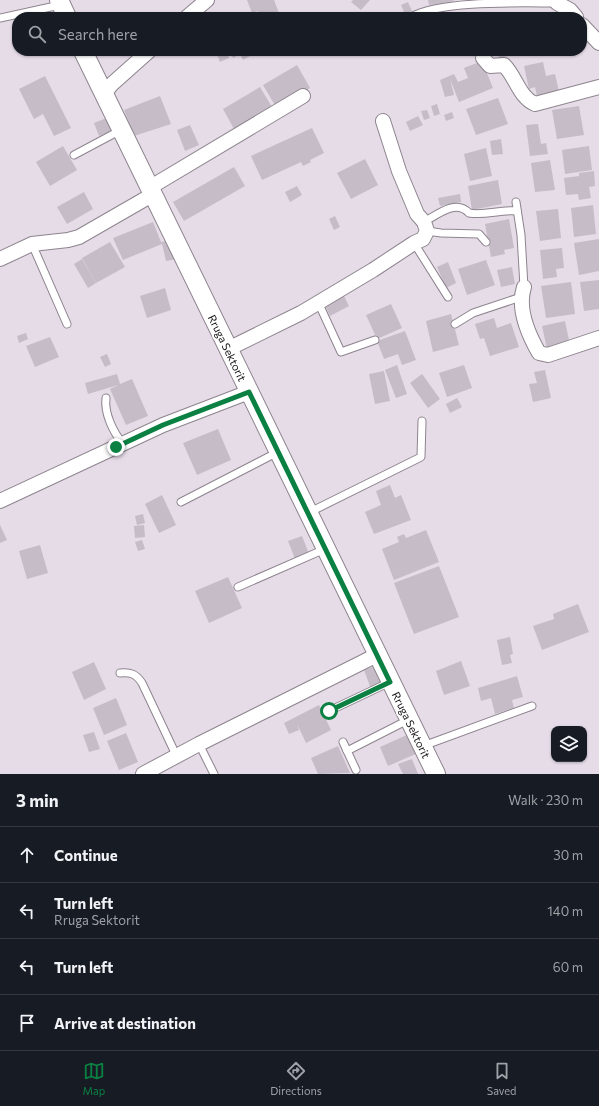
<!DOCTYPE html>
<html lang="en">
<head>
<meta charset="utf-8">
<style>
  :root { --surface:#171b24; --page:#20242c; --text:#f1f3f6; --muted:#9ea1a6; --line:#363941; --accent:#0b8043 }
  body { margin:0; font-family:Commissioner,sans-serif; background:var(--page); color:var(--text) }
  .controls { position:absolute; right:12px; bottom:12px; display:grid; overflow:hidden; border-radius:8px; box-shadow:0 1px 3px #0004 }
  .controls button { width:36px; height:36px; display:grid; place-items:center; padding:0; border:0; border-bottom:1px solid var(--line); background:var(--surface); color:var(--text); font:20px sans-serif }
  .stop { position:absolute; width:12px; height:12px; margin:-9px; border:3px solid #0b8043; border-radius:50%; background:#fff }
  .stop.end { background:#0b8043; border-color:#fff; box-shadow:0 1px 4px #0008 }
  .list { margin:0; padding:0; list-style:none }
  h2 { display:flex; justify-content:space-between; align-items:center; height:52px; margin:0; padding:0 16px; font-size:17px }
  h2 small { font-size:13px; font-weight:400; color:var(--muted) }
  .list li { display:grid; grid-template-columns:26px 1fr auto; gap:12px; align-items:center; box-sizing:border-box; height:56px; padding:0 16px; border-top:1px solid var(--line) }
  .list b { display:block; font-size:15px; white-space:nowrap }
  .list p { margin:0; font-size:13px; white-space:nowrap; color:var(--muted) }
  .list em { font-size:13px; font-style:normal; color:var(--muted) }
  .icon { flex:none; width:22px; height:22px; fill:none; stroke:currentColor; stroke-width:2; stroke-linecap:round; stroke-linejoin:round }
  .map { position:relative; flex:none; width:599px; height:774px; overflow:hidden }
  .search { position:absolute; background:var(--surface); box-shadow:0 1px 3px #0004; left:12px; right:12px; top:12px; height:44px; display:flex; align-items:center; gap:10px; box-sizing:border-box; padding:0 14px; border-radius:16px; color:var(--muted); font-size:15px }
  .sheet { height:276px; background:var(--surface) }
  nav { display:flex; justify-content:space-around; align-items:center; box-sizing:border-box; height:56px; border-top:1px solid var(--line); background:var(--surface); font-size:11px; color:var(--muted) }
  nav a { display:grid; justify-items:center; gap:2px }
  nav .on { color:var(--accent) }
  .map>svg:first-child { display:block }
  .building { fill:#c5bcc7 }
  .lines { fill:none; stroke-linecap:round; stroke-linejoin:round }
  .service-casing { stroke:#8d848e; stroke-width:9 }
  .minor-casing { stroke:#8d848e; stroke-width:16 }
  .tertiary-casing { stroke:#8d848e; stroke-width:20 }
  .service { stroke:#fff; stroke-width:7 }
  .minor { stroke:#fff; stroke-width:14 }
  .tertiary { stroke:#fff; stroke-width:18 }
  .route { stroke:#0b8043; stroke-width:5 }
  .labels { text-anchor:middle; stroke-width:4; stroke-linejoin:round; paint-order:stroke }
  .street-label { font-size:11px; fill:#171317; stroke:#fff }
</style>
</head>
<body>
<div class="map">
<svg width="599" height="774" viewBox="0 0 599 774">
  <rect width="100%" height="100%" fill="#e6dce8"/>
  <!-- building -->
  <g class="building">
    <path d="M247 0H274L280 16 260 17 258 11 252 13Z"/>
    <path d="M353 0H370L361 10 351 2Z"/>
    <path d="M428 0H453L454 1 429 5Z"/>
    <path d="M408 2 412 11 405 14 401 5Z"/>
    <path d="M216 51H226L229 58 220 62Z"/>
    <path d="M230 51H259L243 60 240 54 233 58Z"/>
    <path d="M498 51H525L526 52 499 58Z"/>
    <path d="M482 61 493 88 459 102 450 79 454 95 445 97 440 80 454 74 458 82 468 78 464 68Z"/>
    <path d="M543 62 546 76 555 74 559 92 537 96 535 87 529 89 524 66Z"/>
    <path d="M297 65 310 88 276 107 263 85Z"/>
    <path d="M45 76 71 128 54 136 43 114 34 119 19 89Z"/>
    <path d="M260 87 272 107 234 129 223 109Z"/>
    <path d="M160 96 171 124 134 136 124 110Z"/>
    <path d="M498 98 508 124 476 135 466 109Z"/>
    <path d="M437 104 440 114 434 116 431 106Z"/>
    <path d="M579 106 584 135 557 139 552 110Z"/>
    <path d="M427 110 430 118 424 120 421 111Z"/>
    <path d="M452 112 454 118 446 121 444 115Z"/>
    <path d="M418 116 423 125 410 131 406 122Z"/>
    <path d="M109 117 114 131 99 136 94 123Z"/>
    <path d="M538 124 541 144 546 143 548 154 530 156 526 125Z"/>
    <path d="M190 125 199 145 185 151 177 130Z"/>
    <path d="M312 128 324 153 310 160 311 162 303 166 301 162 262 180 251 156Z"/>
    <path d="M501 139 503 154 492 155 490 141Z"/>
    <path d="M63 146 77 170 50 186 36 162Z"/>
    <path d="M589 146 592 170 565 174 562 150Z"/>
    <path d="M486 148 492 176 470 181 464 154Z"/>
    <path d="M365 159 378 185 351 199 337 173Z"/>
    <path d="M550 160 555 190 535 192 531 163Z"/>
    <path d="M234 167 245 186 184 221 173 202Z"/>
    <path d="M594 171 595 186 589 187 591 198 579 200 578 194 566 195 564 178 579 176V173Z"/>
    <path d="M498 180 502 204 472 210 468 186Z"/>
    <path d="M297 186 302 195 290 202 285 192Z"/>
    <path d="M84 192 93 209 67 224 57 207Z"/>
    <path d="M460 194 461 202 440 206 438 198Z"/>
    <path d="M593 205 596 234 574 237 571 208Z"/>
    <path d="M558 209 561 238 540 241 536 211Z"/>
    <path d="M335 216 340 227 334 230 329 219Z"/>
    <path d="M509 219 514 248 504 250 505 254 491 257 485 224Z"/>
    <path d="M153 222 161 242 172 240 177 259 166 261 162 244 123 260 113 238Z"/>
    <path d="M599 239V271L579 275 574 243Z"/>
    <path d="M110 242 125 267 96 283 82 258Z"/>
    <path d="M562 248 564 268 556 269 557 277 543 279 540 250Z"/>
    <path d="M82 259 96 283 88 288 74 264Z"/>
    <path d="M486 260 495 285 467 295 458 269Z"/>
    <path d="M448 262 456 283 446 288 437 267Z"/>
    <path d="M512 267 515 284 501 287 497 270Z"/>
    <path d="M599 280V309L584 311 580 282Z"/>
    <path d="M571 282 575 314 546 318 541 286Z"/>
    <path d="M165 288 171 310 147 318 140 296Z"/>
    <path d="M343 294 349 306 330 316 324 303Z"/>
    <path d="M391 304 402 328 377 339 366 315Z"/>
    <path d="M451 314 459 345 433 352 426 321Z"/>
    <path d="M494 318 497 328 511 323 519 347 490 356 484 338 480 339 475 324Z"/>
    <path d="M565 321 570 345 547 349 542 326Z"/>
    <path d="M405 331 416 360 402 365 398 354 384 359 377 341Z"/>
    <path d="M26 333 28 339 19 343 17 336Z"/>
    <path d="M50 337 59 357 35 367 26 346Z"/>
    <path d="M107 354 111 364 105 367 100 357Z"/>
    <path d="M397 365 407 394 396 398 385 370Z"/>
    <path d="M464 365 472 388 447 397 439 373Z"/>
    <path d="M545 370 551 398 533 402 529 384 537 383 534 372Z"/>
    <path d="M384 371 390 401 375 404 369 374Z"/>
    <path d="M117 374 120 384 132 379 148 416 126 425 110 389 118 385 88 394 85 383Z"/>
    <path d="M422 374 440 399 428 408 410 383Z"/>
    <path d="M457 398 462 407 450 413 446 404Z"/>
    <path d="M218 429 231 460 197 475 183 443Z"/>
    <path d="M390 485 395 498 401 495 411 520 374 534 365 512 381 505 376 491Z"/>
    <path d="M162 495 176 525 159 533 145 504Z"/>
    <path d="M143 514 145 523 137 525 135 516Z"/>
    <path d="M0 525 7 540 0 543Z"/>
    <path d="M144 525 145 537 135 538 134 526Z"/>
    <path d="M426 530 439 562 394 580 382 549 399 542 397 537 404 534 406 538Z"/>
    <path d="M302 536 309 554 295 559 288 541Z"/>
    <path d="M142 540 145 549 138 551 135 542Z"/>
    <path d="M40 545 48 573 27 579 19 551Z"/>
    <path d="M439 566 459 617 414 634 394 583Z"/>
    <path d="M228 577 242 608 209 623 195 591Z"/>
    <path d="M578 604 589 632 542 650 533 626 554 619 553 614Z"/>
    <path d="M510 637 513 654 510 655 512 663 502 665 497 640Z"/>
    <path d="M461 661 470 686 444 695 436 671Z"/>
    <path d="M94 662 106 689 84 700 72 672Z"/>
    <path d="M376 666 383 684 371 689 364 670Z"/>
    <path d="M517 676 523 697 512 700 514 708 495 714 491 698 481 701 478 688Z"/>
    <path d="M116 698 127 725 104 735 93 708Z"/>
    <path d="M319 705 331 730 306 743 297 724 299 730 289 734 284 723Z"/>
    <path d="M94 732 100 749 89 752 83 735Z"/>
    <path d="M126 733 138 762 119 770 107 741Z"/>
    <path d="M409 734 418 753 388 766 380 747Z"/>
    <path d="M338 746 350 773 318 774 311 758Z"/>
    <path d="M412 759 418 774H403L398 764Z"/>
  </g>
  <g class="lines">
    <defs>
      <g id="service">
        <path d="M411 17C442 0 520 3 557 3"/>
        <path d="M0 18 60 5"/>
        <path d="M74 155 121 130"/>
        <path d="M516 202 521 235 524 287"/>
        <path d="M424 222C438 214 456 199 469 213 485 216 501 209 517 211"/>
        <path d="M427 231 441 233 479 234 486 242"/>
        <path d="M414 243 448 297"/>
        <path d="M32 244 67 324"/>
        <path d="M318 302 341 352 375 340"/>
        <path d="M455 324 473 313 521 297"/>
        <path d="M106 398C104 413 113 432 123 444"/>
        <path d="M181 502 278 452"/>
        <path d="M308 513 421 457 422 421"/>
        <path d="M238 587 325 549"/>
        <path d="M120 673C131 672 136 674 142 683L177 757"/>
        <path d="M329 711 390 682"/>
        <path d="M343 742 356 770"/>
        <path d="M199 744 214 774"/>
        <path d="M423 746 532 706"/>
        <path d="M347 751 408 720"/>
      </g>
      <g id="minor">
        <path d="M557 3 570 10 576 17"/>
        <path d="M187 17 207 0"/>
        <path d="M582 25 599 43"/>
        <path d="M483 58 490 66 504 65C516 77 519 97 535 104L599 87"/>
        <path d="M104 94 112 84 149 51"/>
        <path d="M149 188 303 96"/>
        <path d="M0 259 32 244 68 240 79 237 152 195"/>
        <path d="M524 287C517 309 528 334 539 353L548 355 599 338"/>
        <path d="M228 349 301 313 373 270 414 243 423 239 427 231 424 222 417 214 399 171 383 121"/>
        <path d="M0 501 163 425 249 392"/>
        <path d="M143 774 199 744 377 655"/>
      </g>
      <g id="tertiary">
        <path d="M59 0 67 17"/>
        <path d="M83 51 436 774"/>
      </g>
    </defs>
    <!-- service casing -->
    <use href="#service" class="service-casing"/>
    <!-- minor casing -->
    <use href="#minor" class="minor-casing"/>
    <!-- tertiary casing -->
    <use href="#tertiary" class="tertiary-casing"/>
    <!-- service -->
    <use href="#service" class="service"/>
    <!-- minor -->
    <use href="#minor" class="minor"/>
    <!-- tertiary -->
    <use href="#tertiary" class="tertiary"/>
  </g>
  <g class="lines">
    <!-- route -->
    <path class="route" d="M116 447 163 425 249 392 390 682 329 711"/>
  </g>
  <g class="labels">
    <!-- street labels -->
    <g class="street-label">
      <text transform="translate(227 348) rotate(64)" y="4">Rruga Sektorit</text>
      <text transform="translate(411 725) rotate(64)" y="4">Rruga Sektorit</text>
    </g>
  </g>
</svg>
<div class="controls">
<button><svg class="icon" aria-label="layers" viewBox="0 0 24 24"><path d="M12 4l9 5-9 5-9-5zM3 14l9 5 9-5"/></svg></button>
</div>
<div class="stop" style="left:329px;top:711px"></div>
<div class="stop end" style="left:116px;top:447px"></div>
<div class="search"><svg class="icon" aria-label="search" viewBox="0 0 24 24"><circle cx="10" cy="10" r="6"/><path d="M15 15l6 6"/></svg>Search here</div>
</div>
<section class="sheet">
<h2>3 min<small>Walk · 230 m</small></h2>
<ul class="list">
<li><svg class="icon" aria-label="ahead" viewBox="0 0 24 24"><path d="M12 20V5M6 11l6-6 6 6"/></svg><div><b>Continue</b></div><em>30 m</em></li>
<li><svg class="icon" aria-label="left" viewBox="0 0 24 24"><path d="M17 20v-9H6M10 6l-5 5 5 5"/></svg><div><b>Turn left</b><p>Rruga Sektorit</p></div><em>140 m</em></li>
<li><svg class="icon" aria-label="left" viewBox="0 0 24 24"><path d="M17 20v-9H6M10 6l-5 5 5 5"/></svg><div><b>Turn left</b></div><em>60 m</em></li>
<li><svg class="icon" aria-label="arrive" viewBox="0 0 24 24"><path d="M6 21V4h12l-3 4 3 4H6"/></svg><div><b>Arrive at destination</b></div></li>
</ul>
</section>
<nav>
<a class="on"><svg class="icon" aria-label="map" viewBox="0 0 24 24"><path d="M3 6l6-2 6 2 6-2v14l-6 2-6-2-6 2zM9 4v14M15 6v14"/></svg>Map</a>
<a><svg class="icon" aria-label="directions" viewBox="0 0 24 24"><path d="M12 3l9 9-9 9-9-9zM9 14v-3h6M13 9l2 2-2 2"/></svg>Directions</a>
<a><svg class="icon" aria-label="saved" viewBox="0 0 24 24"><path d="M7 4h10v16l-5-4-5 4z"/></svg>Saved</a>
</nav>
</body>
</html>
